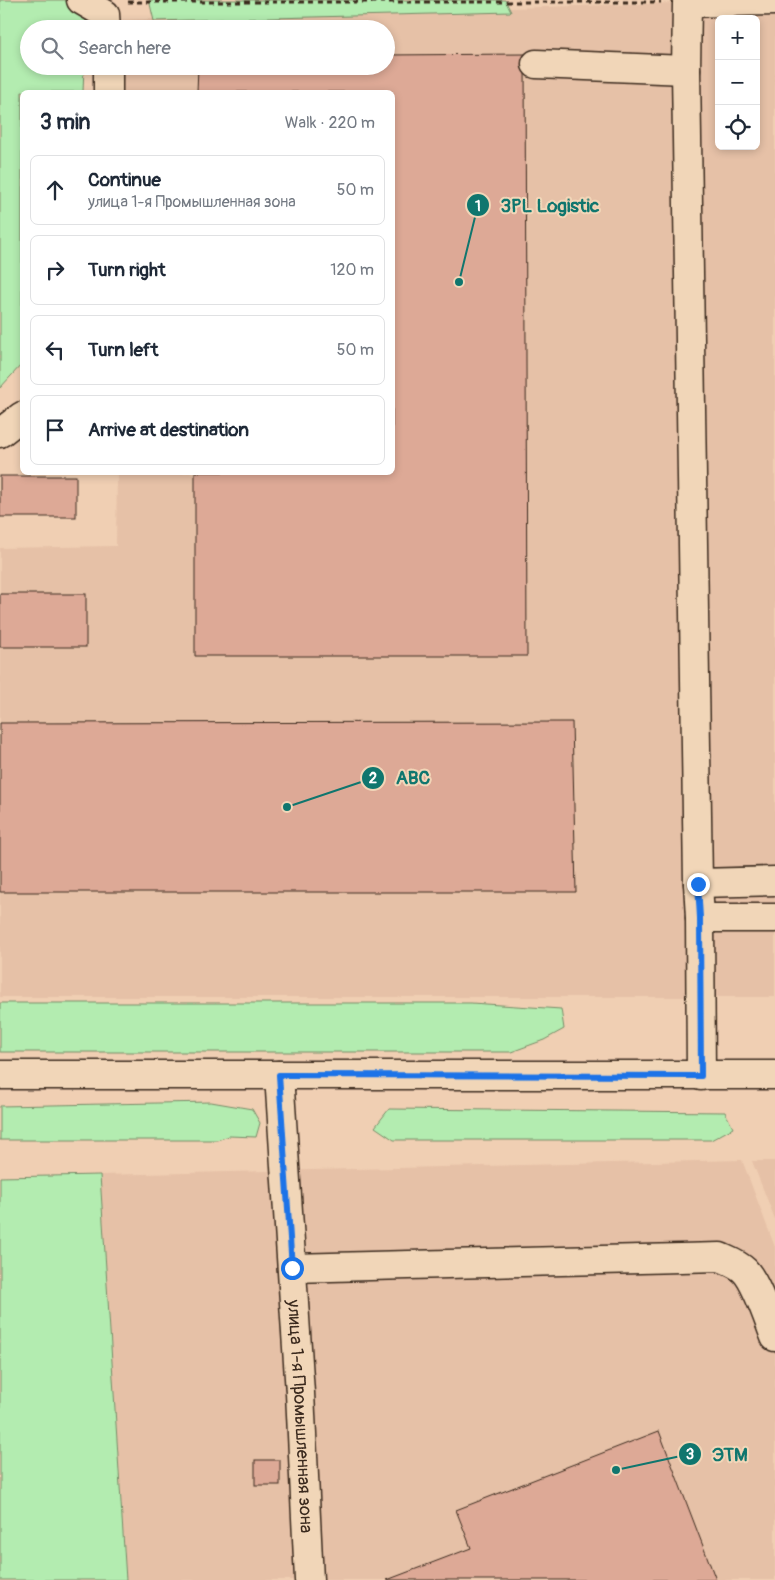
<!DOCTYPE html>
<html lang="en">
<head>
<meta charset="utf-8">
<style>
  :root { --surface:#fff; --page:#f6f6f7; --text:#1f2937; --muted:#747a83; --line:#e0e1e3 }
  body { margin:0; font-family:Pangolin,sans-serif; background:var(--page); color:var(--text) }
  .controls { position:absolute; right:15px; top:15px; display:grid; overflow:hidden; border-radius:8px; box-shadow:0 2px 8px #0003 }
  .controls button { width:45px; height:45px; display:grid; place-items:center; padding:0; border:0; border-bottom:1px solid var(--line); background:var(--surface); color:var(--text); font:25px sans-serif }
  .stop { position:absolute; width:15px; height:15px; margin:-11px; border:4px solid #1a73e8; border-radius:50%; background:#fff }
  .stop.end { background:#1a73e8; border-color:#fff; box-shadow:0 1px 5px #0008 }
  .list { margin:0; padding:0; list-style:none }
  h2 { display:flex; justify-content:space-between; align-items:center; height:65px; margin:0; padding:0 20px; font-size:21px }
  h2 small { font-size:16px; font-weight:400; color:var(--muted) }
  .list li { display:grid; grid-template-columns:32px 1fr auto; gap:15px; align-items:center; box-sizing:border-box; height:70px; margin:0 10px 10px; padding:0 10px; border:1px solid var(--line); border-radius:8px }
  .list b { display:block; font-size:19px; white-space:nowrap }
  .list p { margin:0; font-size:16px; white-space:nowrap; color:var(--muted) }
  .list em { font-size:16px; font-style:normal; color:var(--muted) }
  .icon { flex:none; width:28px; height:28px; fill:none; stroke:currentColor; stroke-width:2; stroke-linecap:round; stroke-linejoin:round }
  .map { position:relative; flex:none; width:775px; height:1580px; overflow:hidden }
  .search { position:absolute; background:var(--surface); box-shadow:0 2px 8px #0003; left:20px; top:20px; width:375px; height:55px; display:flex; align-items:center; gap:12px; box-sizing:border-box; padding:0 18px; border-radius:28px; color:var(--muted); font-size:19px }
  .panel { position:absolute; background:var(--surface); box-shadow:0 2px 8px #0003; left:20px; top:90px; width:375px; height:385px; border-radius:8px }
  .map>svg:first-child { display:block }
  .built { fill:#e6c1a7; fill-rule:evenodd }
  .green { fill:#b3ecb0; stroke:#778b67 }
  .building { fill:#dda996; stroke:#3b2a1e }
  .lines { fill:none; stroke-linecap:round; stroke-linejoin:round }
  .minor-casing { stroke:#3b2a1e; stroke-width:31 }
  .major-casing { stroke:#3b2a1e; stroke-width:31 }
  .path { stroke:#3b2a1e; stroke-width:3; stroke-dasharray:5 4; stroke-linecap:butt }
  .minor { stroke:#f1d6b8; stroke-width:28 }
  .major { stroke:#f1d6b8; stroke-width:28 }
  .route { stroke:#1a73e8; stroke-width:6 }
  .labels { text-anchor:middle; stroke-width:4; stroke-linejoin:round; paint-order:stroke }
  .street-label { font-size:18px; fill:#3b2a1e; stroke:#f1d6b8 }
  .leader { fill:none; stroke:#0f766e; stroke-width:2 }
  .callout-dot { fill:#0f766e; stroke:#f1d6b8; stroke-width:2 }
  .mark-label { font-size:15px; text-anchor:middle; font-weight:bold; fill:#fff }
  .callout-label { font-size:19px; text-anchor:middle; font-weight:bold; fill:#0f766e; stroke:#f1d6b8; stroke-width:4; stroke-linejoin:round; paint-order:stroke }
</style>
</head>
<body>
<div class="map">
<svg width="775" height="1580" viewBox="0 0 775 1580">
  <rect width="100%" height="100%" fill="#f0cfb3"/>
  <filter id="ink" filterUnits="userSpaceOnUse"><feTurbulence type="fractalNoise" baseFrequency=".02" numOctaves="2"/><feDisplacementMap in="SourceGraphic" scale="10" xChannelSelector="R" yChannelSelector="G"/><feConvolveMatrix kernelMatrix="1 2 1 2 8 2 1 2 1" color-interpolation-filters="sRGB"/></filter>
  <g filter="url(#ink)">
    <!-- built -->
    <g class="built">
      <path d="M745 1H775V997H0V548L116 546 117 473 392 472V92H118V66H386V29H118V20ZM719 19H756V146H719Z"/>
      <path d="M742 1160 775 1247V1580H126L100 1175Z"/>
      <path d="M752 1161H775V1219Z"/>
    </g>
    <!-- green -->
    <g class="green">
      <path d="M0 0H86V29H29V66H84L83 92H22V364L0 388Z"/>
      <path d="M149 0H505L511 12 154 21Z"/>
      <path d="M0 1003H471L561 1009 564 1029 544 1040 511 1052H0Z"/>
      <path d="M211 1102 252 1109 260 1123 256 1137 229 1136 217 1140H0V1106Z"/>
      <path d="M389 1109 725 1112 733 1128 711 1140H394L375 1127Z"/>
      <path d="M100 1175 126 1580H0V1177Z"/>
    </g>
    <!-- building -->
    <g class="building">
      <path d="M525 54 527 656H195V472H392V92H197L198 66H386V55Z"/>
      <rect x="0" y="476" width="76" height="41"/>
      <rect x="0" y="594" width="86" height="53"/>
      <path d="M572 722 576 892H0V723Z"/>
      <path d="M659 1431 716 1580H387L471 1548 456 1510Z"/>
      <rect x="255" y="1460" width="25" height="25"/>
    </g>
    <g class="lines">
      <defs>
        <g id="minor">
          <path d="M81 0 105 14 106 29"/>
          <path d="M536 64 686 70"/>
          <path d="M108 92V66"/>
          <path d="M0 433 22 416"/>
          <path d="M698 883 775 881"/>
          <path d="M700 918H775"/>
          <path id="s1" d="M279 1075 300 1393 309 1580"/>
          <path d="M701 1076 700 918 698 883 686 70 687 3 775 1"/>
          <path d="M292 1268 720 1257C729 1261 738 1264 745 1271 757 1284 768 1319 775 1337"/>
        </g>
        <path id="major" d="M0 1075H775"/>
      </defs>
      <!-- minor casing -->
      <use href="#minor" class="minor-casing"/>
      <!-- major casing -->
      <use href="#major" class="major-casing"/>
      <!-- path -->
      <path class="path" d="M128 2H661"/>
      <!-- minor -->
      <use href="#minor" class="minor"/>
      <!-- major -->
      <use href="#major" class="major"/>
    </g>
  </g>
  <g class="lines" filter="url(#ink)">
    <!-- route -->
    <path class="route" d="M292 1268 279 1075 701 1076 700 918 698 884"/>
  </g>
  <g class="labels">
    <!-- street labels -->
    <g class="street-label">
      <text dy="6" stroke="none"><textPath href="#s1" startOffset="342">улица 1-я Промышленная зона</textPath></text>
    </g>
  </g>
  <!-- callouts -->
  <path class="leader" d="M459 282L478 205M287 807L373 778M616 1470L690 1454"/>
  <g class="callout-dot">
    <circle cx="459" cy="282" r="5"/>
    <circle cx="287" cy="807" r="5"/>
    <circle cx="616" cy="1470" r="5"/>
    <circle cx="478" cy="205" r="12"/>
    <circle cx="373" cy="778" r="12"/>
    <circle cx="690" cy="1454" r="12"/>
  </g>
  <g class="mark-label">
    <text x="478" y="211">1</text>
    <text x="373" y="783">2</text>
    <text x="690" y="1459">3</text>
  </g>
  <g class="callout-label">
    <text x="550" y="212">3PL Logistic</text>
    <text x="413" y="784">ABC</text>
    <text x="730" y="1461">ЭТМ</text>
  </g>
</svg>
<div class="controls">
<button>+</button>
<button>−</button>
<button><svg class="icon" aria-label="locate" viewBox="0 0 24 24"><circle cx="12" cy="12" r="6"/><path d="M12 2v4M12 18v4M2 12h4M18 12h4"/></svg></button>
</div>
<div class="stop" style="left:292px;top:1268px"></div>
<div class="stop end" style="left:698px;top:884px"></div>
<div class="search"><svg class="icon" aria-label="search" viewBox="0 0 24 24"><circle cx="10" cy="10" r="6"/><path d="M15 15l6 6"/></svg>Search here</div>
<section class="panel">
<h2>3 min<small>Walk · 220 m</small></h2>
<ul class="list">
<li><svg class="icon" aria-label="ahead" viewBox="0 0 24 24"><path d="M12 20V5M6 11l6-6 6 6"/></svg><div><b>Continue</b><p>улица 1-я Промышленная зона</p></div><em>50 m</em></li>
<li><svg class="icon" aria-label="right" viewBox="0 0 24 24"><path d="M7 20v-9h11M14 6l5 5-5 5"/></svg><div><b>Turn right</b></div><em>120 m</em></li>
<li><svg class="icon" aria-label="left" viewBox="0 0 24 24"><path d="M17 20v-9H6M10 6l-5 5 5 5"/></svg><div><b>Turn left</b></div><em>50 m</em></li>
<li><svg class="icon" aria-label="arrive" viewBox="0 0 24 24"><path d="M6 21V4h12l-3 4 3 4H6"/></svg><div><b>Arrive at destination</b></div></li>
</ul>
</section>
</div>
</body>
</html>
